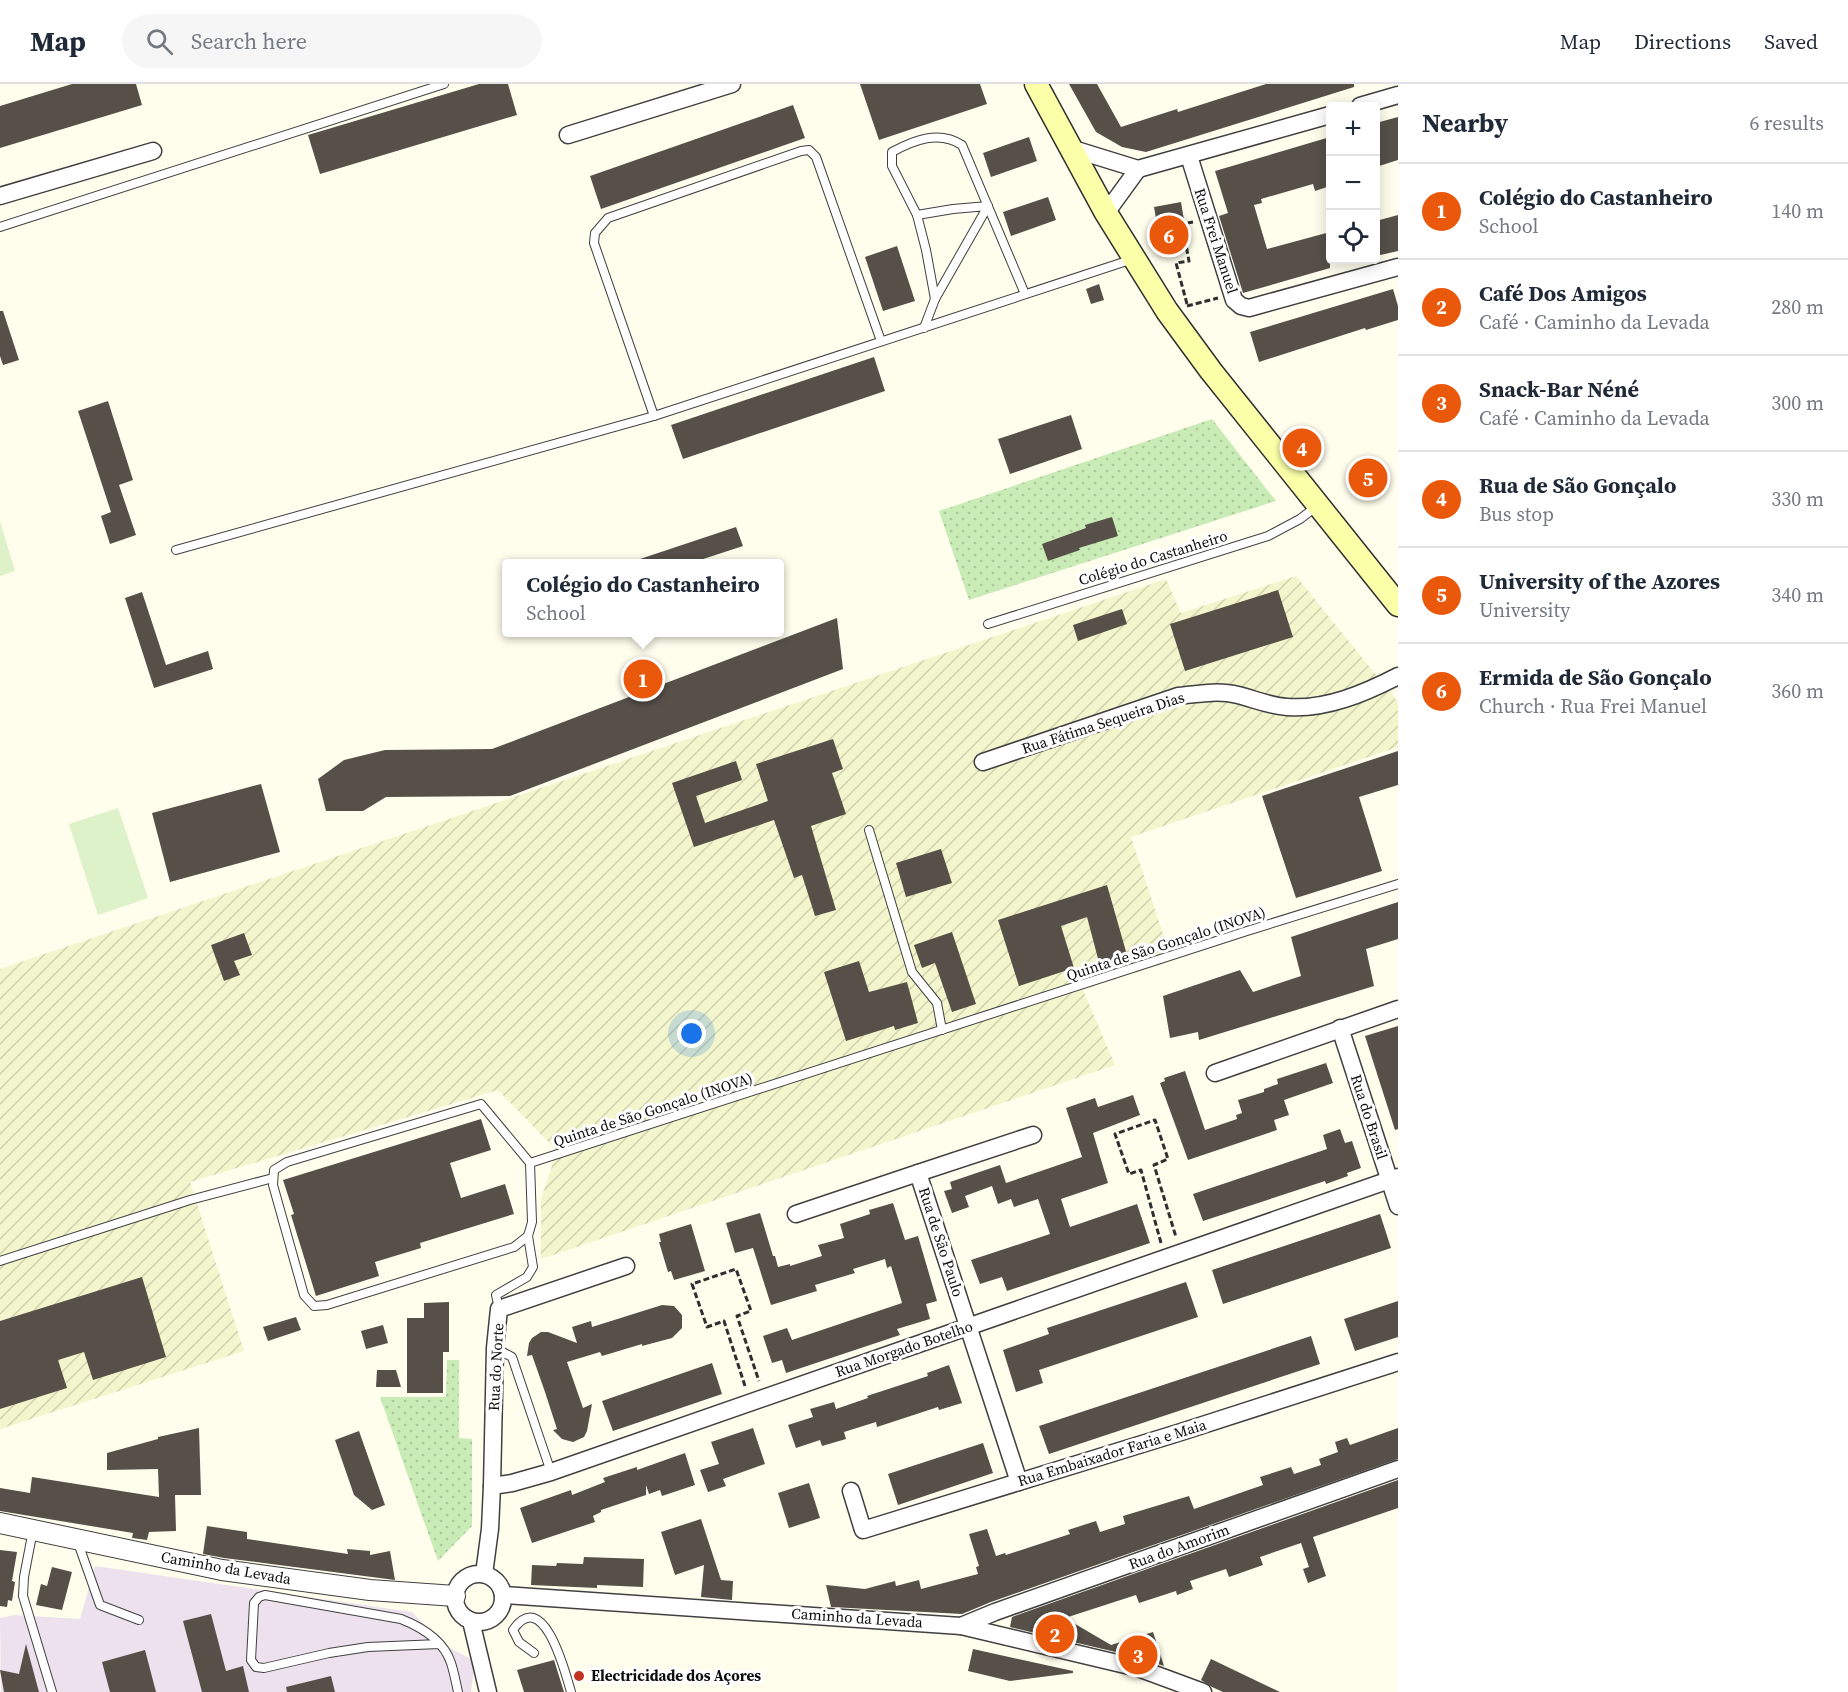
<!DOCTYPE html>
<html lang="en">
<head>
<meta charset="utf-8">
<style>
  :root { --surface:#fff; --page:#f6f6f7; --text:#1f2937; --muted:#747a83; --line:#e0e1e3; --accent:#ea580c }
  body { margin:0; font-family:"Source Serif 4",serif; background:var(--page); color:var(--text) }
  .controls { position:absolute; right:18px; top:18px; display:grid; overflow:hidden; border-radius:6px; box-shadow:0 3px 15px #0003 }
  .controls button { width:54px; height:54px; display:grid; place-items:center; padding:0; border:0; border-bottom:2px solid var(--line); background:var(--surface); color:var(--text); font:30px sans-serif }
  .you { position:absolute; left:692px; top:950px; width:21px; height:21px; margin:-15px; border:4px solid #fff; border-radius:50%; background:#1a73e8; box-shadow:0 0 0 9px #1a73e833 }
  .badge { display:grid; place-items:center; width:39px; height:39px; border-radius:50%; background:var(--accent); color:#fff; font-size:20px; font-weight:700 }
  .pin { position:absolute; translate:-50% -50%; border:3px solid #fff; box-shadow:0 2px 6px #0006 }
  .popup { position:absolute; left:502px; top:475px; width:282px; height:78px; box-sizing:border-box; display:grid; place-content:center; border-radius:6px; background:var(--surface); filter:drop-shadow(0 2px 4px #0005); font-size:20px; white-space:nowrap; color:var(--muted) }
  .popup b { font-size:22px; color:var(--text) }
  .popup::after { content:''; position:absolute; left:50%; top:100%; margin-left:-12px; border:12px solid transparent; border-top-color:var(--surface) }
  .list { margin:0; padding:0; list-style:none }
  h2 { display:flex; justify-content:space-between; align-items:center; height:78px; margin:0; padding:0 24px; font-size:26px }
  h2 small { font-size:20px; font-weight:400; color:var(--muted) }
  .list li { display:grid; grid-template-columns:39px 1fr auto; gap:18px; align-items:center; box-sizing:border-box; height:96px; padding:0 24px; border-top:2px solid var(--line) }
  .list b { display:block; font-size:22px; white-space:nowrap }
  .list p { margin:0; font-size:20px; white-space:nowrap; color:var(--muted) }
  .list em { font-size:20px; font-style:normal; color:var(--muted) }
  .icon { flex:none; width:33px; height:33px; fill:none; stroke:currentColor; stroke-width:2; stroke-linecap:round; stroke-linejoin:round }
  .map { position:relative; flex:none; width:1398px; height:1608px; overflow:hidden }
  header { display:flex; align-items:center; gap:36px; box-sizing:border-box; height:84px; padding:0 30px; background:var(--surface); border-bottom:2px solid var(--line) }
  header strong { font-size:28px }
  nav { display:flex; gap:33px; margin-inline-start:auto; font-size:21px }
  .search { width:420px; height:54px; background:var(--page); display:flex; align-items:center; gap:15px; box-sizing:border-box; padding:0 21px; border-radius:33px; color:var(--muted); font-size:22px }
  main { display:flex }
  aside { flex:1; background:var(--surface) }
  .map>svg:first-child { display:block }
  .industrial { fill:#ece1ec }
  .farmland { fill:url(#farmland-furrows) }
  .grass { fill:url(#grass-dots) }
  .pitch { fill:#ddf2c8 }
  .building { fill:#565049 }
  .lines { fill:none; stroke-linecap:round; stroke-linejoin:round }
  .service-casing { stroke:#404040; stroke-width:10 }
  .minor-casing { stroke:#404040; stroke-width:19 }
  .tertiary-casing { stroke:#404040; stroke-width:22 }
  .secondary-casing { stroke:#2f2f2f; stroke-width:25 }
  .path { stroke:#2f2f2f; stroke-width:3; stroke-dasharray:6 3; stroke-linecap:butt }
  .service { stroke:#fff; stroke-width:8 }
  .minor { stroke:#fff; stroke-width:16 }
  .tertiary { stroke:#fff; stroke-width:20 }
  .secondary { stroke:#fbffa8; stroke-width:22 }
  .poi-dot { fill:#c23220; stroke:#fff; stroke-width:2 }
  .labels { text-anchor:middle; stroke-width:6; stroke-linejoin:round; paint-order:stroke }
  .street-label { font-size:15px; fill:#0d0d0d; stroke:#fff }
  .poi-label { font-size:15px; font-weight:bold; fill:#0d0d0d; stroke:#fff; text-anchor:start }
</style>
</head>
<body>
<header>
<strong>Map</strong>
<div class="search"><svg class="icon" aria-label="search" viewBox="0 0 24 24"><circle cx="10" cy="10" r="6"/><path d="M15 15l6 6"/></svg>Search here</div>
<nav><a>Map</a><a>Directions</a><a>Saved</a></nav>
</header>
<main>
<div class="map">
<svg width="1398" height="1608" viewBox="0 0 1398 1608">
  <defs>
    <pattern id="farmland-furrows" width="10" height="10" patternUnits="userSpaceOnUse" patternTransform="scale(1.5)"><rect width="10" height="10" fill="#f3f6cc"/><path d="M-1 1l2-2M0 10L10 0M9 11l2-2" fill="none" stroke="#cfd2ae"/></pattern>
    <pattern id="grass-dots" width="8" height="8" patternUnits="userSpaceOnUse" patternTransform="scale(1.5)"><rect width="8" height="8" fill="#c9ebb6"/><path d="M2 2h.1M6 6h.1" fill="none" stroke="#abc89b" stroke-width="1.8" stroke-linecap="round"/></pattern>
  </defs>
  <rect width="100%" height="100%" fill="#fffeed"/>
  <!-- industrial -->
  <path class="industrial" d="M95 1482 412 1528 444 1561 475 1577 471 1608H1L0 1534 15 1531 80 1535Z"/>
  <!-- farmland -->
  <path class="farmland" d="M1296 492 1398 618V663L1131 753 1172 877 1083 906 1115 981 541 1175V1115L557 1067 498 1006 190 1098 244 1267 0 1345V885L1166 495 1181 529Z"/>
  <!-- grass -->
  <g class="grass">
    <path d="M1212 335 1276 417 969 516 939 427Z"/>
    <path d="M447 1276H459V1354L472 1355V1442L438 1477 380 1313H446Z"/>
  </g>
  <!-- pitch -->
  <g class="pitch">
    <path d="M0 437 15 487 0 492Z"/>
    <path d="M118 724 148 814 98 831 69 740Z"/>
  </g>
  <!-- building -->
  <g class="building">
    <path d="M72 0H136L142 21 0 64V22Z"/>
    <path d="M479 0H508L517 31 320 90 308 51Z"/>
    <path d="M860 0H980L987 20 879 56Z"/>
    <path d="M1069 0H1097L1121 43 1177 25 1178 28 1266 0H1354V3L1146 68 1122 63 1096 48Z"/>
    <path d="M793 21 805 54 601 125 590 92Z"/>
    <path d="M1398 33V76L1376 83V39Z"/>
    <path d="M1029 53 1037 77 991 93 983 69Z"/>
    <path d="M1330 53V102L1315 107 1313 100 1261 115 1262 119 1254 121 1267 165 1330 148V184L1243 209 1219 132 1228 129 1215 87Z"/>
    <path d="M1048 113 1056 136 1011 152 1003 128Z"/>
    <path d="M1181 118 1184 136 1177 137 1182 165 1162 168 1154 123Z"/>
    <path d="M1398 131V167L1376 172V137Z"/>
    <path d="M897 162 915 217 883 227 865 173Z"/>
    <path d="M1099 200 1104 216 1091 220 1086 205Z"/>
    <path d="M1393 205 1398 222V236L1366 246 1365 244 1259 278 1250 248Z"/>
    <path d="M0 227H3L19 276 3 281 0 272Z"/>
    <path d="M874 273 885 307 683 375 671 341Z"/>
    <path d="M108 317 133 396 119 401 136 451 110 460 101 432 111 428 78 327Z"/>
    <path d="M1071 331 1082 365 1010 390 998 355Z"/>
    <path d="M1112 433 1118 452 1079 464 1080 466 1048 477 1042 460 1086 444 1085 441Z"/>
    <path d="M736 443 743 462 688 480H634V477Z"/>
    <path d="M1278 506 1293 553 1185 587 1170 540Z"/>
    <path d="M142 508 166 581 208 567 213 585 154 604 125 514Z"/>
    <path d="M1122 525 1127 540 1078 557 1073 541Z"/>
    <path d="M837 534 843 585 510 712 386 713 363 727H326L318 695 344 676 385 666 492 665Z"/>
    <path d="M833 655 843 685 832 689 846 730 811 742 836 826 815 832 802 791 794 794 774 736 694 763 672 699 736 677 742 696 696 712 705 739 768 717 756 680Z"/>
    <path d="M1398 667V701L1359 713 1382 787 1296 814 1262 712Z"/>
    <path d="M261 700 280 768 170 798 152 729Z"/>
    <path d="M941 765 952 799 906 813 896 779Z"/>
    <path d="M1107 801 1129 878 1101 886 1087 833 1061 842 1074 884 1019 902 998 836Z"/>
    <path d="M1398 818V855L1366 865 1374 902 1199 956 1198 948 1170 954 1163 912 1240 886 1253 908 1301 892 1291 853Z"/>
    <path d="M952 848 976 920 952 928 935 879 922 884 914 861Z"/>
    <path d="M244 849 252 871 234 877 240 891 224 897 211 861Z"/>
    <path d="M859 877 869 908 907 898 918 939 895 946 894 942 846 957 824 888Z"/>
    <path d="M1398 942V1045L1395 1046 1365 952Z"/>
    <path d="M1326 979 1333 999 1284 1016 1289 1031 1274 1036 1277 1046 1188 1076 1160 999 1165 997 1164 994 1185 987 1205 1046 1237 1035 1236 1031 1242 1029 1238 1016 1264 1008V1005L1278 1000 1277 995Z"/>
    <path d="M1133 1011 1140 1031 1093 1049 1108 1099 1061 1115 1070 1143 1137 1120 1150 1159 1007 1207 1002 1193 980 1200 971 1176 1050 1150 1038 1115 1014 1123 1011 1115 998 1120 992 1102 965 1112 969 1123 952 1129 944 1107 952 1105 950 1098 1000 1081 1006 1099 1082 1073 1066 1024 1095 1014 1098 1023Z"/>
    <path d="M481 1035 491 1066 450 1079 461 1114 505 1100 514 1130 420 1159 421 1164 375 1178 379 1192 316 1212 291 1131 294 1130 283 1096Z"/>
    <path d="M1340 1045 1345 1059 1352 1057 1361 1084 1347 1089 1348 1092 1326 1100 1325 1097 1203 1137 1193 1110 1327 1065 1323 1051Z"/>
    <path d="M893 1119 905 1156 918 1152 937 1217 926 1220 930 1235 897 1245 900 1251 786 1289 782 1276 772 1279 763 1252 787 1244 792 1256 902 1219 891 1182 887 1184 885 1175 853 1185 855 1189 815 1201 817 1207 771 1221 753 1164 735 1169 726 1139 760 1129 773 1172H775L778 1183 790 1180V1182L822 1172 818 1161 844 1154 840 1140 870 1130 869 1126Z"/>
    <path d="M1380 1130 1391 1164 1223 1220 1212 1186Z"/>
    <path d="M691 1140 705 1187 674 1196 671 1187 668 1188 659 1158H661L659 1150Z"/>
    <path d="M142 1193 166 1273 93 1296 84 1268 58 1276 67 1304 0 1325V1237Z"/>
    <path d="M1186 1198 1198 1233 1039 1286 1043 1299 1016 1308 1003 1266 1049 1250 1047 1244Z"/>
    <path d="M1398 1217V1253L1355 1267 1344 1235Z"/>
    <path d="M449 1218V1268H443V1309H407V1234H424V1219Z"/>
    <path d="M662 1221 674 1222 682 1231V1244L672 1254 642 1262V1260L602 1272 600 1268 567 1278 583 1324 592 1320 587 1347 584 1353 573 1358 562 1355 553 1346 557 1345 545 1308 532 1271 527 1272 529 1259 532 1254 541 1248H548L577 1259 572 1243 591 1237 592 1243Z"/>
    <path d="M296 1233 301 1246 268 1257 263 1243Z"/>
    <path d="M383 1241 388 1259 366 1265 361 1247Z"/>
    <path d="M1311 1252 1320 1280 1049 1370 1039 1342Z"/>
    <path d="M712 1279 722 1310 613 1347 602 1317Z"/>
    <path d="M949 1281 962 1319 939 1326 938 1323 877 1343 876 1338 844 1348 846 1355 822 1362 820 1356 796 1364 788 1341 813 1333 810 1325 834 1318 836 1325 868 1314 867 1312 928 1292 927 1289Z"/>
    <path d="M377 1286H396L401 1303H376Z"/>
    <path d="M199 1344 201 1411H175L176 1447 149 1448 147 1456 132 1454 133 1449 0 1427V1404L30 1409 32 1393 159 1413 158 1385 107 1386V1369L158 1355V1353Z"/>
    <path d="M753 1344 765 1380 723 1395 726 1402 708 1408 700 1386 719 1380 711 1358Z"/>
    <path d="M1398 1344V1375L991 1518 962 1530 831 1523 826 1501 865 1505 895 1497 896 1502 919 1496 921 1505 978 1490 976 1483 979 1482 969 1450 987 1445 996 1472 1005 1469 1006 1471 1070 1450 1068 1446 1096 1437 1100 1448 1125 1440 1123 1432 1189 1412 1194 1425 1263 1401 1260 1393 1291 1383 1294 1390 1321 1381 1319 1375 1338 1368 1335 1358 1347 1354 1350 1361Z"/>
    <path d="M359 1347 385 1421 372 1426 354 1411 335 1356Z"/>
    <path d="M983 1359 993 1389 898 1421 888 1390Z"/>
    <path d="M685 1369 695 1401 662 1412 660 1406 649 1410 646 1401V1411L601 1426V1428L593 1432 595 1438 532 1459 520 1424 571 1406 572 1411 605 1398 603 1394 637 1383V1386Z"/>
    <path d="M1398 1396V1424L1313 1453 1326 1492 1308 1499 1303 1485 1309 1483 1301 1459 1260 1473 1263 1481 1229 1493 1226 1485 1190 1497 1193 1505 1177 1511 1176 1507 1139 1519 1136 1511 1065 1534 1111 1561 1153 1548 1164 1582 1141 1574 1010 1543 1012 1533Z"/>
    <path d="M809 1399 820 1434 789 1444 778 1409Z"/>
    <path d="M701 1435 721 1496 733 1497 732 1516 701 1513 704 1481 675 1491 661 1448Z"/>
    <path d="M207 1442 247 1448V1455L348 1470 347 1465 370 1467V1471L390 1467 395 1496 224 1474 203 1470Z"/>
    <path d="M0 1466 17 1468 12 1497 15 1498 12 1517 8 1516 7 1523 0 1522Z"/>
    <path d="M584 1473 644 1475 643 1503 597 1501V1504L531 1501 532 1481 556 1482 557 1479 583 1480Z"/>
    <path d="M52 1483 72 1488 62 1526 36 1521 41 1500 47 1502Z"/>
    <path d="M211 1530 226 1587 243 1582 249 1608H202L183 1537Z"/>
    <path d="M26 1560 39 1608H4L0 1586 19 1590Z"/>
    <path d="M973 1565 1073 1587V1589L1010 1597 968 1587Z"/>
    <path d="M145 1566 156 1608H110L102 1578Z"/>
    <path d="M1211 1575 1236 1587 1280 1608H1223L1212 1603 1201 1596Z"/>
    <path d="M554 1576 564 1608H524L517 1586Z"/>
    <path d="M331 1592 335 1608H287L286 1603Z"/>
  </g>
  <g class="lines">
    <defs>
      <g id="service">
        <path d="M917 131 953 125 988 122 935 215"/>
        <path d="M0 143 444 0"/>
        <path d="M924 244 935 215 926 166 917 131 892 82V68C914 56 939 46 962 61L1025 210"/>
        <path d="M654 332 594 159 595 149 608 134 801 67 809 66 816 73 881 257"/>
        <path d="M176 466 654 332 1133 175"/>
        <path d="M988 540 1268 452 1300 435 1317 422"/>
        <path d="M869 746 912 888 937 919 942 946"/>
        <path d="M528 1152 514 1163 327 1221 314 1222 304 1211 273 1101 274 1086 287 1078 481 1020 530 1079"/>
        <path d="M0 1177 190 1116 273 1094"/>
        <path d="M499 1225 496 1211 527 1193 533 1183 528 1152 532 1138 530 1079 1247 847 1398 800"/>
        <path d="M495 1264 512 1273 551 1388"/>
        <path d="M33 1446 24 1493 23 1512 52 1608"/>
        <path d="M77 1456 100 1521 139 1536"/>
        <path d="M439 1560 368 1563 329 1569 264 1584 256 1583 251 1576 254 1519 259 1513 265 1511 401 1535C421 1543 444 1557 451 1579 454 1588 456 1599 458 1608"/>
        <path d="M534 1569 519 1558 513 1546C543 1502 565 1587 571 1608"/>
      </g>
      <g id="minor">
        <path d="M1360 22 1398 11"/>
        <path d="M568 51 732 0"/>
        <path d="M1070 64 1138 85 1330 31"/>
        <path d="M1189 72 1234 216 1241 222 1249 224 1398 183"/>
        <path d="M0 112 153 67"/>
        <path d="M1106 129 1138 85"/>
        <path d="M983 678 1178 612C1197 610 1218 606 1238 611 1254 615 1270 622 1287 623 1326 626 1365 609 1398 592"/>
        <path d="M1340 944 1398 1122"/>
        <path d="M1215 989 1398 925"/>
        <path d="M918 1089 1033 1051"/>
        <path d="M796 1130 918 1089 1019 1398"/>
        <path d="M492 1402 495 1264 499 1225 626 1182"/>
        <path d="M851 1407 863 1446 1181 1348 1398 1278"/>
        <path d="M484 1490 490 1445 492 1402 512 1399 551 1388 1398 1093"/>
        <circle cx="479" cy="1514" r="24"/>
        <path d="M503 1511 961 1542 1138 1584 1203 1608"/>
        <path d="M471 1537 488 1608"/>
        <path d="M961 1542 995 1528 1398 1385"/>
      </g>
      <path id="tertiary" d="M0 1439 222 1486 370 1506 455 1512"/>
      <path id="secondary" d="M1036 0 1106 129 1167 227 1211 287 1398 521"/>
    </defs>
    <!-- service casing -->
    <use href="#service" class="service-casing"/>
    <!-- minor casing -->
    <use href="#minor" class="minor-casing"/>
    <!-- tertiary casing -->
    <use href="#tertiary" class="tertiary-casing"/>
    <!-- secondary casing -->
    <use href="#secondary" class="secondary-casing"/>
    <!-- path -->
    <g class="path">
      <path d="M1187 220 1176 179 1189 177 1182 140 1193 138"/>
      <path d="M1187 222 1218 214"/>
      <path d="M1161 1159 1141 1086 1129 1090 1115 1050 1155 1036 1168 1075 1154 1081 1176 1153"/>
      <path d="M745 1302 724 1237 707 1243 692 1200 736 1185 751 1227 737 1232 759 1297"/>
    </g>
    <!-- service -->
    <use href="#service" class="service"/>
    <!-- minor -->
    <use href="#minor" class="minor"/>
    <!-- tertiary -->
    <use href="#tertiary" class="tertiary"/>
    <!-- secondary -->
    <use href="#secondary" class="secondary"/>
  </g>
  <!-- markers -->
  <circle class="poi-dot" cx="579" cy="1592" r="6"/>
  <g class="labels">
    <!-- street labels -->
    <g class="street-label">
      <text transform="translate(1216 157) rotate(72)" y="5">Rua Frei Manuel</text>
      <text transform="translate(1153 474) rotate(-17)" y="5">Colégio do Castanheiro</text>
      <text transform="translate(1103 639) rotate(-18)" y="5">Rua Fátima Sequeira Dias</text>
      <text transform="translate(1166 860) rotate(-18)" y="5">Quinta de São Gonçalo (INOVA)</text>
      <text transform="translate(653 1026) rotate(-18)" y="5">Quinta de São Gonçalo (INOVA)</text>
      <text transform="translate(1369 1033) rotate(72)" y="5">Rua do Brasil</text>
      <text transform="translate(941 1158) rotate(72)" y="5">Rua de São Paulo</text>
      <text transform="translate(904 1265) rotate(-19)" y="5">Rua Morgado Botelho</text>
      <text transform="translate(496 1283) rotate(-87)" y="5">Rua do Norte</text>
      <text transform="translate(1112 1369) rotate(-17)" y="5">Rua Embaixador Faria e Maia</text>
      <text transform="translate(1179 1463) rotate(-20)" y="5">Rua do Amorim</text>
      <text transform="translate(226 1484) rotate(10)" y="5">Caminho da Levada</text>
      <text transform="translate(857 1534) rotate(4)" y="5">Caminho da Levada</text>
    </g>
    <!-- poi labels -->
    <g class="poi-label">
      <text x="591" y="1597">Electricidade dos Açores</text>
    </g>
  </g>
</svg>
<div class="controls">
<button>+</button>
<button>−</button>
<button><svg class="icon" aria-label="locate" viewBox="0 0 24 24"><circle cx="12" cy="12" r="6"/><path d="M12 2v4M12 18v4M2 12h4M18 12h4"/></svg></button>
</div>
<div class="you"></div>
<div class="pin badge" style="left:643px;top:595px">1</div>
<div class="popup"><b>Colégio do Castanheiro</b>School</div>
<div class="pin badge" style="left:1055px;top:1550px">2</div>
<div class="pin badge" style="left:1138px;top:1571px">3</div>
<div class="pin badge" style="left:1302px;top:364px">4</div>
<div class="pin badge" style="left:1368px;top:394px">5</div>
<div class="pin badge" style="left:1169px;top:151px">6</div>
</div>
<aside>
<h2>Nearby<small>6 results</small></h2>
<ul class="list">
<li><span class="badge">1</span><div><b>Colégio do Castanheiro</b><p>School</p></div><em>140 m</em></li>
<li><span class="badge">2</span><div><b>Café Dos Amigos</b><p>Café · Caminho da Levada</p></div><em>280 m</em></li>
<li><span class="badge">3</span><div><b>Snack-Bar Néné</b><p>Café · Caminho da Levada</p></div><em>300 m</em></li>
<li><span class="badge">4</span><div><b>Rua de São Gonçalo</b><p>Bus stop</p></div><em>330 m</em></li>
<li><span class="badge">5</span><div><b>University of the Azores</b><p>University</p></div><em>340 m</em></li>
<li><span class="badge">6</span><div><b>Ermida de São Gonçalo</b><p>Church · Rua Frei Manuel</p></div><em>360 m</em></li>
</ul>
</aside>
</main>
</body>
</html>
